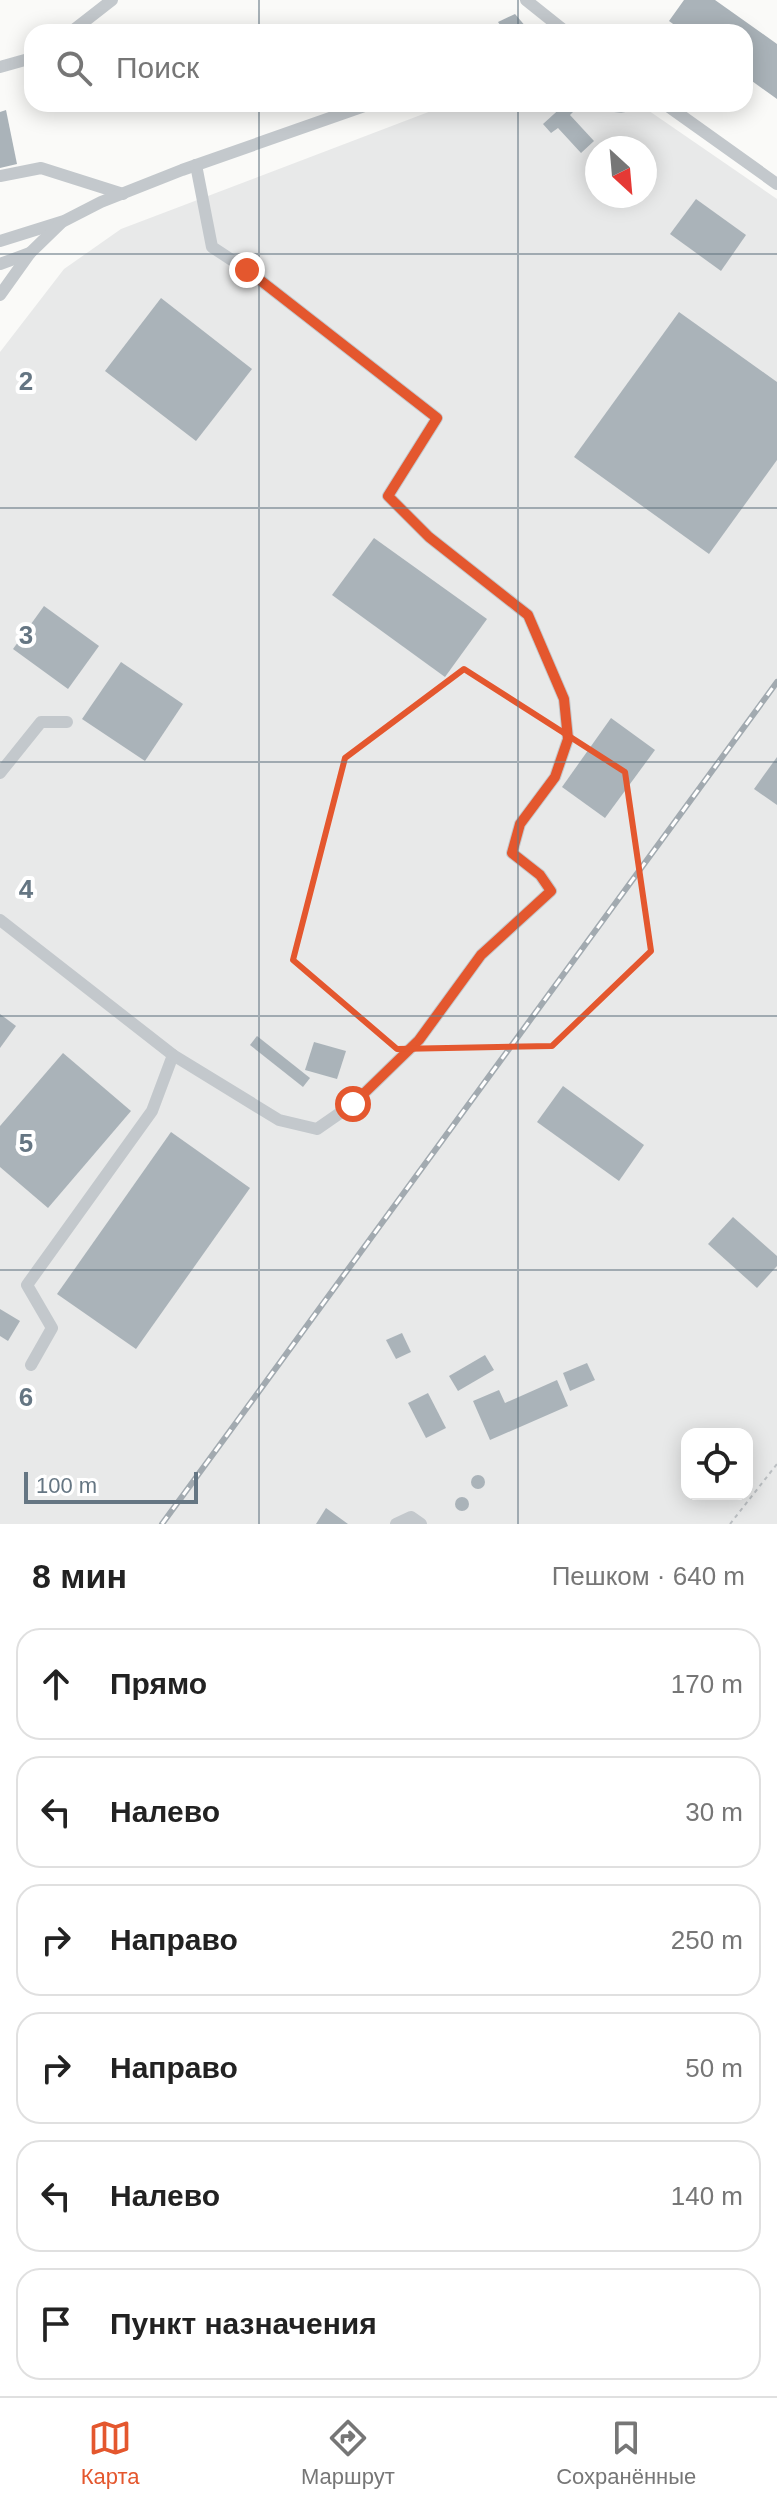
<!DOCTYPE html>
<html lang="ru">
<head>
<meta charset="utf-8">
<style>
  :root { --surface:#fff; --page:#f2f2f2; --text:#222; --muted:#767676; --line:#e0e0e0; --accent:#e4572e }
  body { margin:0; font-family:Arial,sans-serif; background:var(--page); color:var(--text) }
  .controls { position:absolute; right:24px; bottom:24px; display:grid; overflow:hidden; border-radius:16px; box-shadow:0 4px 20px #0003 }
  .controls button { width:72px; height:72px; display:grid; place-items:center; padding:0; border:0; border-bottom:2px solid var(--line); background:var(--surface); color:var(--text); font:40px sans-serif }
  .compass { position:absolute; left:585px; top:136px; width:72px; height:72px; border-radius:50%; background:var(--surface); box-shadow:0 4px 20px #0003; rotate:154deg }
  .scale { position:absolute; left:24px; bottom:20px; width:174px; box-sizing:border-box; padding-left:8px; border:4px solid #657683; border-top:0; font-size:22px; line-height:28px; white-space:nowrap; color:#657683; -webkit-text-stroke:6px #fff; paint-order:stroke }
  .stop { position:absolute; width:24px; height:24px; margin:-18px; border:6px solid #e4572e; border-radius:50%; background:#fff }
  .stop.end { background:#e4572e; border-color:#fff; box-shadow:0 2px 8px #0008 }
  .list { margin:0; padding:0; list-style:none }
  h2 { display:flex; justify-content:space-between; align-items:center; height:104px; margin:0; padding:0 32px; font-size:34px }
  h2 small { font-size:26px; font-weight:400; color:var(--muted) }
  .list li { display:grid; grid-template-columns:52px 1fr auto; gap:24px; align-items:center; box-sizing:border-box; height:112px; margin:0 16px 16px; padding:0 16px; border:2px solid var(--line); border-radius:24px }
  .list b { display:block; font-size:30px; white-space:nowrap }
  .list em { font-size:26px; font-style:normal; color:var(--muted) }
  .icon { flex:none; width:44px; height:44px; fill:none; stroke:currentColor; stroke-width:2; stroke-linecap:round; stroke-linejoin:round }
  .map { position:relative; flex:none; width:777px; height:1524px; overflow:hidden }
  .search { position:absolute; background:var(--surface); box-shadow:0 4px 20px #0003; left:24px; right:24px; top:24px; height:88px; display:flex; align-items:center; gap:20px; box-sizing:border-box; padding:0 28px; border-radius:24px; color:var(--muted); font-size:30px }
  .sheet { height:872px; background:var(--surface) }
  nav { display:flex; justify-content:space-around; align-items:center; box-sizing:border-box; height:112px; border-top:2px solid var(--line); background:var(--surface); font-size:22px; color:var(--muted) }
  nav a { display:grid; justify-items:center; gap:4px }
  nav .on { color:var(--accent) }
  .map>svg:first-child { display:block }
  .built { fill:#e8e9e9; fill-rule:evenodd }
  .building { fill:#aab3b9 }
  .lines { fill:none; stroke-linecap:round; stroke-linejoin:round }
  .path { stroke:#bbbfc2; stroke-width:2; stroke-dasharray:4 4; stroke-linecap:butt }
  .minor { stroke:#c3c8cc; stroke-width:12 }
  .rail-casing { stroke:#a2aab0; stroke-width:6 }
  .rail { stroke:#fff; stroke-width:3; stroke-dasharray:9; stroke-linecap:butt }
  .route { stroke:#e4572e; stroke-width:10 }
  .marked { fill:none; stroke:#e4572e; stroke-width:6; stroke-linejoin:round }
  .grid { fill:none; stroke:#657683; stroke-width:2; stroke-opacity:0.55 }
  .grid-label { font-size:26px; text-anchor:middle; font-weight:bold; fill:#657683; stroke:#fff; stroke-width:8; stroke-linejoin:round; paint-order:stroke }
</style>
</head>
<body>
<div class="map">
<svg width="777" height="1524" viewBox="0 0 777 1524">
  <rect width="100%" height="100%" fill="#fafaf8"/>
  <!-- built -->
  <path class="built" d="M458 104H639L777 199V1524H0V352L64 269 121 229 439 108ZM597 148H645V196H597ZM687 1434H747V1494H687Z"/>
  <!-- building -->
  <g class="building">
    <path d="M684 0H715L777 44V99L745 76V32H684L669 21Z"/>
    <path d="M515 14 527 28 516 32H505L498 22Z"/>
    <path d="M565 104H575L578 107 570 115 594 141 581 153 558 128 551 133 543 124Z"/>
    <path d="M6 110 17 164 0 168V112Z"/>
    <path d="M696 199 746 235 721 271 670 234Z"/>
    <path d="M161 298 252 369 196 441 105 371Z"/>
    <path d="M679 312 777 382V460L709 554 574 457Z"/>
    <path d="M374 538 487 619 445 677 332 595Z"/>
    <path d="M44 606 99 646 68 689 13 649Z"/>
    <path d="M121 662 183 704 145 761 82 719Z"/>
    <path d="M611 718 655 750 605 818 562 787Z"/>
    <path d="M777 757V805L754 789Z"/>
    <path d="M0 1014 16 1026 0 1048Z"/>
    <path d="M257 1036 310 1078 303 1087 250 1045Z"/>
    <path d="M314 1042 346 1051 337 1079 305 1070Z"/>
    <path d="M63 1053 131 1111 48 1208 0 1167V1126Z"/>
    <path d="M563 1086 644 1145 619 1181 537 1122Z"/>
    <path d="M171 1132 250 1188 136 1349 57 1294Z"/>
    <path d="M733 1217 777 1256V1266L757 1288 708 1244Z"/>
    <path d="M0 1309 20 1321 8 1341 0 1336Z"/>
    <path d="M402 1333 411 1352 396 1359 386 1340Z"/>
    <path d="M485 1355 494 1370 458 1391 449 1376Z"/>
    <path d="M587 1363 595 1380 570 1391 563 1373Z"/>
    <path d="M557 1380 568 1406 490 1440 473 1401 499 1390 505 1403Z"/>
    <path d="M428 1393 446 1428 426 1438 408 1403Z"/>
    <circle cx="478" cy="1482" r="7"/>
    <circle cx="462" cy="1504" r="7"/>
    <path d="M326 1508 348 1524H316Z"/>
  </g>
  <g class="lines">
    <!-- path -->
    <path class="path" d="M730 1524 777 1464"/>
    <!-- minor -->
    <g class="minor">
      <path d="M526 0 566 32"/>
      <path d="M71 32 112 0"/>
      <path d="M0 67 32 58"/>
      <path d="M603 104 621 107 633 104"/>
      <path d="M665 104 777 184"/>
      <path d="M0 176 41 168 123 194"/>
      <path d="M0 241 64 221 101 202 182 170 370 104"/>
      <path d="M0 264 30 253"/>
      <path d="M0 295 30 253 61 223"/>
      <path d="M0 773 41 722H67"/>
      <path d="M0 920 173 1055 152 1111 27 1285 52 1328 31 1365"/>
      <path d="M173 1055 279 1120 317 1129 353 1104 419 1040 481 955 551 891 540 875 512 853 520 824 555 777 568 739 564 699 528 615 429 537 388 496 437 418 247 270 212 247 196 165"/>
      <path d="M396 1524 411 1517 421 1524"/>
    </g>
    <defs>
      <path id="rail" d="M162 1524 777 682"/>
    </defs>
    <!-- rail casing -->
    <use href="#rail" class="rail-casing"/>
    <!-- rail -->
    <use href="#rail" class="rail"/>
  </g>
  <g class="lines">
    <!-- route -->
    <path class="route" d="M247 270 437 418 388 496 429 537 528 615 564 699 568 739 555 777 520 824 512 853 540 875 551 891 481 955 419 1040 353 1104"/>
  </g>
  <!-- marked area -->
  <path class="marked" d="M464 669 625 772 651 951 552 1046 397 1049 293 960 345 758Z"/>
  <!-- grid -->
  <path class="grid" d="M259 0V32M518 0V32M259 104V1524M518 104V1524M0 254H777M0 508H777M0 762H777M0 1016H777M0 1270H777"/>
  <g class="grid-label">
    <text x="26" y="390">2</text>
    <text x="26" y="644">3</text>
    <text x="26" y="898">4</text>
    <text x="26" y="1152">5</text>
    <text x="26" y="1406">6</text>
  </g>
</svg>
<div class="controls">
<button><svg class="icon" aria-label="locate" viewBox="0 0 24 24"><circle cx="12" cy="12" r="6"/><path d="M12 2v4M12 18v4M2 12h4M18 12h4"/></svg></button>
</div>
<svg class="compass" viewBox="-18 -18 36 36"><path d="M0-13l5 13h-10z" fill="#e53935"/><path d="M0 13l5-13h-10z" fill="#767676"/></svg>
<div class="scale">100 m</div>
<div class="stop" style="left:353px;top:1104px"></div>
<div class="stop end" style="left:247px;top:270px"></div>
<div class="search"><svg class="icon" aria-label="search" viewBox="0 0 24 24"><circle cx="10" cy="10" r="6"/><path d="M15 15l6 6"/></svg>Поиск</div>
</div>
<section class="sheet">
<h2>8 мин<small>Пешком · 640 m</small></h2>
<ul class="list">
<li><svg class="icon" aria-label="ahead" viewBox="0 0 24 24"><path d="M12 20V5M6 11l6-6 6 6"/></svg><div><b>Прямо</b></div><em>170 m</em></li>
<li><svg class="icon" aria-label="left" viewBox="0 0 24 24"><path d="M17 20v-9H6M10 6l-5 5 5 5"/></svg><div><b>Налево</b></div><em>30 m</em></li>
<li><svg class="icon" aria-label="right" viewBox="0 0 24 24"><path d="M7 20v-9h11M14 6l5 5-5 5"/></svg><div><b>Направо</b></div><em>250 m</em></li>
<li><svg class="icon" aria-label="right" viewBox="0 0 24 24"><path d="M7 20v-9h11M14 6l5 5-5 5"/></svg><div><b>Направо</b></div><em>50 m</em></li>
<li><svg class="icon" aria-label="left" viewBox="0 0 24 24"><path d="M17 20v-9H6M10 6l-5 5 5 5"/></svg><div><b>Налево</b></div><em>140 m</em></li>
<li><svg class="icon" aria-label="arrive" viewBox="0 0 24 24"><path d="M6 21V4h12l-3 4 3 4H6"/></svg><div><b>Пункт назначения</b></div></li>
</ul>
</section>
<nav>
<a class="on"><svg class="icon" aria-label="map" viewBox="0 0 24 24"><path d="M3 6l6-2 6 2 6-2v14l-6 2-6-2-6 2zM9 4v14M15 6v14"/></svg>Карта</a>
<a><svg class="icon" aria-label="directions" viewBox="0 0 24 24"><path d="M12 3l9 9-9 9-9-9zM9 14v-3h6M13 9l2 2-2 2"/></svg>Маршрут</a>
<a><svg class="icon" aria-label="saved" viewBox="0 0 24 24"><path d="M7 4h10v16l-5-4-5 4z"/></svg>Сохранённые</a>
</nav>
</body>
</html>
